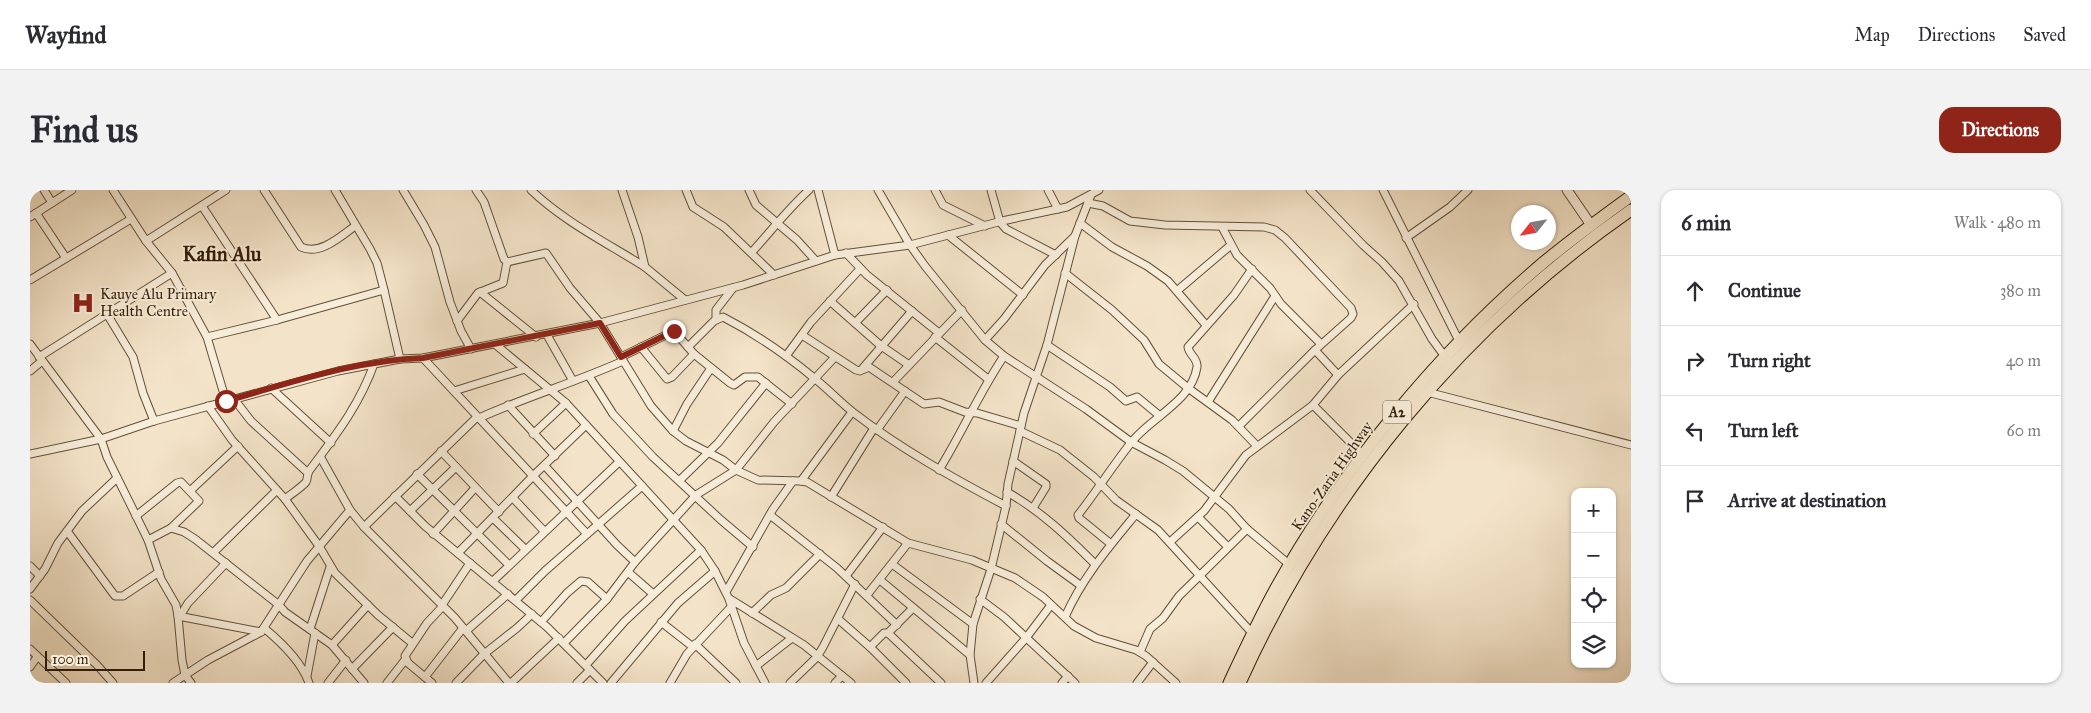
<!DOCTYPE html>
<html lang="en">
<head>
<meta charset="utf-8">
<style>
  :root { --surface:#fff; --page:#f2f2f3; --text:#2b2b33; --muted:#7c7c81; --line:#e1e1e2; --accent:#8f2418 }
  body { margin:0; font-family:"IM FELL Great Primer",serif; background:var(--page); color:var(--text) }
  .controls { position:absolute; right:15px; bottom:15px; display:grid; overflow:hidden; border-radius:10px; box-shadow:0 1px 4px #0004 }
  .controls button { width:45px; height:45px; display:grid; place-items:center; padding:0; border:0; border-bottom:1px solid var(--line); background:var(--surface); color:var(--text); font:25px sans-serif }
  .compass { position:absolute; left:1481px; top:15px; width:45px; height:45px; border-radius:50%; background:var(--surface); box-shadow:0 1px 4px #0004; rotate:239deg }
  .scale { position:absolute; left:15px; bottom:12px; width:100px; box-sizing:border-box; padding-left:5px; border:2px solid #351f04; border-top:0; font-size:14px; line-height:18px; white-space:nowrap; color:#351f04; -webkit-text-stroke:4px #f7eddb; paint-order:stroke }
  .stop { position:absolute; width:15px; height:15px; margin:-11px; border:4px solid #8f2418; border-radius:50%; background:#fff }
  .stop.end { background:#8f2418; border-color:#fff; box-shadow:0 1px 5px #0008 }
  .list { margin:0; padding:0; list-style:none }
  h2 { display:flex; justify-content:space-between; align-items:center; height:65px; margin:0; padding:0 20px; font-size:21px }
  h2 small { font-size:16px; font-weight:400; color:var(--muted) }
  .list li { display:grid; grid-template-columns:32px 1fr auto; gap:15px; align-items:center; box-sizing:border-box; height:70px; padding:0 20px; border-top:1px solid var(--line) }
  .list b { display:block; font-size:19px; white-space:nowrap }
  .list em { font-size:16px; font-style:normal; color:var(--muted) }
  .icon { flex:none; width:28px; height:28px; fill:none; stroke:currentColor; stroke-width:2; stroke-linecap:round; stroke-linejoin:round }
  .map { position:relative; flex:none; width:1601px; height:493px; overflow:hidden; border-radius:15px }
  header { display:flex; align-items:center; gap:30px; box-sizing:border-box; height:70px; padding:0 25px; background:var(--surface); border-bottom:1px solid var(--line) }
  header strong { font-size:24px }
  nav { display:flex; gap:28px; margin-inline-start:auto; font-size:18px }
  .intro { display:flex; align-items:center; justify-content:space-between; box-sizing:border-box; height:120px; padding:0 30px }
  h1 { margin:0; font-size:35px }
  .button { padding:12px 22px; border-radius:15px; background:var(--accent); color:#fff; font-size:18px; font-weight:700 }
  main { display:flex; gap:30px; padding:0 30px }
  aside { flex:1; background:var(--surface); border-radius:15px; box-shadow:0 1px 4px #0004 }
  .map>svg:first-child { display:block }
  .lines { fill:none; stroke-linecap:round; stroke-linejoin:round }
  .minor-casing { stroke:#645035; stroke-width:9 }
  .tertiary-casing { stroke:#645035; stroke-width:11 }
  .trunk-casing { stroke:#351f04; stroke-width:13 }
  .minor { stroke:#f7eddb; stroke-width:7 }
  .tertiary { stroke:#f7eddb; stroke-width:9 }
  .trunk { stroke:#f3e3c8; stroke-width:11 }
  .route { stroke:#8f2418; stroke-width:6 }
  .labels { text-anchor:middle; stroke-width:4; stroke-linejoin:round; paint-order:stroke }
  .shield { fill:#f7eddb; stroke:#6f5d44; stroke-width:1 }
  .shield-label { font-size:14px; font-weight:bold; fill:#351f04 }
  .poi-label { font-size:15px; fill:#351f04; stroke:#f7eddb; text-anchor:start }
  .street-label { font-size:15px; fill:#351f04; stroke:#f7eddb }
  .district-label { font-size:20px; font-weight:bold; fill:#351f04; stroke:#f7eddb }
</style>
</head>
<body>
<header>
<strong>Wayfind</strong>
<nav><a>Map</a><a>Directions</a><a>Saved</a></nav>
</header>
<div class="intro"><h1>Find us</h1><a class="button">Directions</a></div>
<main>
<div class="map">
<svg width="1601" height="493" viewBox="0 0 1601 493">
  <rect width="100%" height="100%" fill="#f3e3c8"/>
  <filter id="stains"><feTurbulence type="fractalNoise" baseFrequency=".004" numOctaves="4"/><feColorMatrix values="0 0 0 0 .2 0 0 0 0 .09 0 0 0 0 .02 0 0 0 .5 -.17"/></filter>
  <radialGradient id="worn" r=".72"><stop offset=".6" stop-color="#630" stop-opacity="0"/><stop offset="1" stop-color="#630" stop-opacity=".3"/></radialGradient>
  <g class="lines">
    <defs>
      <g id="minor">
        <path d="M14 0 22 13"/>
        <path d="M83 0 116 51 142 83 177 147 196 211"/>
        <path d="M234 0 271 57C290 66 311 46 325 36"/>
        <path d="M373 0 394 35 405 57 420 112 431 141 441 159"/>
        <path d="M501 0C533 31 577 53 615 77"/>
        <path d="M592 0 608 47 615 77 655 110"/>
        <path d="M656 0 663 17 694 37 744 85"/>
        <path d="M719 0 726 15 767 50 786 71"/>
        <path d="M788 0 805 65"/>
        <path d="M848 0 880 55 895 76 955 150 974 166 1056 219 1101 252 1135 270 1153 281 1199 319 1217 339 1260 375"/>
        <path d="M905 0 913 15 955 36"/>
        <path d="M961 0 970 32 976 39 1026 65"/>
        <path d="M1018 0 1028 19"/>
        <path d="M1280 0 1333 55 1352 72 1369 91 1402 149 1416 168"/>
        <path d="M1353 0 1430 153"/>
        <path d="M1058 13 1073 16 1100 31 1135 35 1234 37 1245 40 1255 48 1321 118 1323 124 1321 128 1285 160 1209 236"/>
        <path d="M172 16 247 130"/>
        <path d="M6 23 36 68"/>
        <path d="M0 27 42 0"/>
        <path d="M1050 33 1082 57 1117 76 1138 91 1176 135"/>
        <path d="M1192 37 1207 65 1240 98 1251 114 1291 154"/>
        <path d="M918 45 993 105"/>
        <path d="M1376 48 1420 17 1438 0"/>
        <path d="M116 51 196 0"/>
        <path d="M722 62C741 41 758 19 779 0"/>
        <path d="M816 63 837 85 909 143"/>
        <path d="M477 72 516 63 540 98 570 133 621 216 643 241 656 251 693 270 706 280 728 290 771 291 777 292 878 353 942 370 985 388 1013 407 1044 436 1066 448 1106 460 1116 466 1146 493"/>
        <path d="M1035 83 1082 120 1114 150 1129 174 1158 198 1202 230 1227 256"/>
        <path d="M0 90 101 29"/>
        <path d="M354 100 370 169"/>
        <path d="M1148 100 1201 55"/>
        <path d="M450 102 506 147"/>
        <path d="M800 111 850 155 879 175"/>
        <path d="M77 124 103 167 113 203 124 231"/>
        <path d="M686 129V120L703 98"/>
        <path d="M427 131 448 103 473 93 477 72 474 69 454 12 446 0"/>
        <path d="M825 133 857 100"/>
        <path d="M517 145 543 191"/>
        <path d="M772 145 826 180 830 181 839 177 894 214 909 212 935 222 947 223 991 236"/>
        <path d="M177 147 247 130 354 100 347 73 340 59 305 0"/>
        <path d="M905 147 958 189"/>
        <path d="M955 150 974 129 1015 75 1045 46"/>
        <path d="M0 154 71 249 77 267 118 350 131 389 146 415 148 426 152 470 155 485 161 493"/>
        <path d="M466 155 536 213 671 360 595 431 556 475"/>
        <path d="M1017 155 1080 197 1096 211 1107 207 1130 226"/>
        <path d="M611 157 637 189 642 187 664 164"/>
        <path d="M658 157 684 131 693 127C726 144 755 164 784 188 798 199 810 212 824 223 871 259 923 288 976 316"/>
        <path d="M1285 160 1308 185"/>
        <path d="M756 166 781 132 830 79"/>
        <path d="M9 167 142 83"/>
        <path d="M591 167 644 141 664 164 700 193 704 195 715 187H728L762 214"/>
        <path d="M393 168 557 344"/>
        <path d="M832 179 882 121"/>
        <path d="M0 181 12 171"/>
        <path d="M559 186 583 224 623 267 691 330 723 357"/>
        <path d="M863 192 932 120"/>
        <path d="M241 198 301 253"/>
        <path d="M424 201 495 179"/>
        <path d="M1397 202 1601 255"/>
        <path d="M204 209 221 231 278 283"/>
        <path d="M1178 212 1245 106"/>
        <path d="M478 215 525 266"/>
        <path d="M1283 215 1333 265"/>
        <path d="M178 216 202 250 255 309 289 356 305 383 348 425 382 453"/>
        <path d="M449 228C496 207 546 192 593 171"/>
        <path d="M847 240 875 201"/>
        <path d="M643 241 657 214 681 178"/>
        <path d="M990 241 1030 260 1064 287 1086 310 1128 340 1223 444"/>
        <path d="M503 244 536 213"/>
        <path d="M411 261 469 322"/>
        <path d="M0 264 71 249 124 231 308 181 370 169 393 168 570 133 713 95 805 65 880 55 972 31 1037 17 1069 0"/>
        <path d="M291 268 320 320 334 337 425 428 479 493"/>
        <path d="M983 271 1016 294V297L1003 318"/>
        <path d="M515 276 587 355 605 372"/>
        <path d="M909 280C932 243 949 203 974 166"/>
        <path d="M387 284 479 375"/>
        <path d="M650 290 688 253 736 193"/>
        <path d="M771 291 822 222"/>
        <path d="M160 301 208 256"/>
        <path d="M977 302C1011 321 1038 347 1065 374"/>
        <path d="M365 306 395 336 517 437 573 493"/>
        <path d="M801 307 844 238"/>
        <path d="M483 308 514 341"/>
        <path d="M255 309C261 304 271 298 276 292 278 288 277 284 279 281 305 246 329 216 344 174"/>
        <path d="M380 321 426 277"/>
        <path d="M740 325 807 378 867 435"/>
        <path d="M106 326 147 293 151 292 169 311 141 338"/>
        <path d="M1168 327 1198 357"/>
        <path d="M463 328 495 359"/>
        <path d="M971 334 1017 371 1050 395"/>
        <path d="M334 337 447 227"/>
        <path d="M37 341 85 406H93L129 382"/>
        <path d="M403 344 445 298"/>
        <path d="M118 350 141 338 154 342 165 349 249 415 255 422 302 455 334 493"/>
        <path d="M1140 352 1174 321 1216 265 1283 215 1308 185 1384 114"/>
        <path d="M1081 354 1049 328 1048 325C1066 302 1082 277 1100 254 1119 228 1162 212 1167 177 1168 168 1159 165 1158 157L1204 105 1222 79"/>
        <path d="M671 360 685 381 699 409 714 453 735 493"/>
        <path d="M184 362 246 301"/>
        <path d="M428 363 504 285 556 235"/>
        <path d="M862 374 943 434"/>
        <path d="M0 376 10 386"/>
        <path d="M598 382 622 403"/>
        <path d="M816 386 853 337"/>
        <path d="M850 390 940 465"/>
        <path d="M463 391 589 272"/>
        <path d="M0 399 15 379 28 353 52 321 87 288"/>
        <path d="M696 402 743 319 763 291"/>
        <path d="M837 405 878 353"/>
        <path d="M700 409 774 455 821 493"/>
        <path d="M950 409 974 427 1045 493"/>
        <path d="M0 410 67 475 83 493"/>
        <path d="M486 410 515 381 612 296"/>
        <path d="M412 415 440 373"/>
        <path d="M722 423 741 405 756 398 790 364"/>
        <path d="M148 426 231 442"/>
        <path d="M150 426 158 413 196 373"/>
        <path d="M1035 427C1052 388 1079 357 1106 324"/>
        <path d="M808 429 840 457 876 493"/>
        <path d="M511 432 537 403 551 391 558 392 577 409"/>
        <path d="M631 432 663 457"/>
        <path d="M234 438C251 452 272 473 279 493"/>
        <path d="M280 439 300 377"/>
        <path d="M436 441 478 404"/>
        <path d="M858 443 883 418"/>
        <path d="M534 453 577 409 605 372 666 305 706 280 744 232 805 167"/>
        <path d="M665 454 706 493"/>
        <path d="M302 455 338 415"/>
        <path d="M840 457 854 443H858L911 493"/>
        <path d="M0 459 36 493"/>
        <path d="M1110 462 1120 439 1133 428 1149 406 1217 339"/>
        <path d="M726 476 762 448"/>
        <path d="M0 477 7 467"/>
        <path d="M322 479 363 437"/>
        <path d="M277 486 285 443"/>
        <path d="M395 487 433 438"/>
        <path d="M143 493 178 470 231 442 277 371 320 320"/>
        <path d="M298 493 316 470"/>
        <path d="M357 493 375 470"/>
        <path d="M402 493 378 473 375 466 397 433 413 416"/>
        <path d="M426 493 454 464 487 438 502 424"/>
        <path d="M481 493 529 448"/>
        <path d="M547 493 560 480"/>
        <path d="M581 493 648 413 685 381"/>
        <path d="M640 493 657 464 702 416"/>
        <path d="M760 493 787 467 793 457 825 394"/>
        <path d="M805 493 812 486"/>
        <path d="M944 493 940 465 943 434 961 379 976 316 978 294 994 223 1017 155 1045 46 1061 5"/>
        <path d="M956 493 996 448 1021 415"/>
        <path d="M1032 493 1038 486"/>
        <path d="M1107 493 1123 472"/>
      </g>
      <path id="tertiary" d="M1537 0 1561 35"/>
      <g id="trunk">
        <path d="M1199 493C1214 461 1229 429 1246 398 1314 276 1407 163 1514 72 1542 49 1572 27 1601 6"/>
        <path d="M1210 493C1295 304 1431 138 1601 20"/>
      </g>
    </defs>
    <!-- minor casing -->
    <use href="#minor" class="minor-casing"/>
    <!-- tertiary casing -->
    <use href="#tertiary" class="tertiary-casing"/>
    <!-- trunk casing -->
    <use href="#trunk" class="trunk-casing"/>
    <!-- minor -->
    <use href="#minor" class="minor"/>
    <!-- tertiary -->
    <use href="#tertiary" class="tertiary"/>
    <!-- trunk -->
    <use href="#trunk" class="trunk"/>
  </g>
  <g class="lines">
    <!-- route -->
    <path class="route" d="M196 211C260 193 326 170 393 168L570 133 591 167 644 141"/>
  </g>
  <!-- icons -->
  <defs>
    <symbol id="hospital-bare" viewBox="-9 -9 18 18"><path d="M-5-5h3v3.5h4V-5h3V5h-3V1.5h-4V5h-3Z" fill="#8f2418" stroke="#f7eddb" stroke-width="2.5" paint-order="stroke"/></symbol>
  </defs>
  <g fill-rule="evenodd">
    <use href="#hospital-bare" x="37" y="97" width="32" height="32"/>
  </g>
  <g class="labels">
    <!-- shield labels -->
    <rect class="shield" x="1353" y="210.5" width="28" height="23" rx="4"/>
    <g class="shield-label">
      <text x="1367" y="227">A2</text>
    </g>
    <!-- poi labels -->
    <g class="poi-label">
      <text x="70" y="109">Kauye Alu Primary<tspan x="70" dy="17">Health Centre</tspan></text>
    </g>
    <!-- street labels -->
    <g class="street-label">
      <text transform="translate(1302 286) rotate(-55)" y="5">Kano-Zaria Highway</text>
    </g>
    <!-- district labels -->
    <g class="district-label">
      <text x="192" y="71">Kafin Alu</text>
    </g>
  </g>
  <rect width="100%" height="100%" filter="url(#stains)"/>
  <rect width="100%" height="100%" fill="url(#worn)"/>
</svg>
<div class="controls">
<button>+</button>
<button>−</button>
<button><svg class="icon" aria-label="locate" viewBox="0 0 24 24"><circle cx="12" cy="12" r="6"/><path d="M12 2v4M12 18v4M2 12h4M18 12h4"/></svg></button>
<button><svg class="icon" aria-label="layers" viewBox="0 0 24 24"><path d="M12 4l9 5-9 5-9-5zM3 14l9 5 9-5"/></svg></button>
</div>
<svg class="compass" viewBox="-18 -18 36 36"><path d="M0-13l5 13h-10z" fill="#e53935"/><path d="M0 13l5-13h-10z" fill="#7c7c81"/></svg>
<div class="scale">100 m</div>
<div class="stop" style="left:196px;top:211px"></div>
<div class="stop end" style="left:644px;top:141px"></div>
</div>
<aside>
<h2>6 min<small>Walk · 480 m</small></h2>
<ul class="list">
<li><svg class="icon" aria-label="ahead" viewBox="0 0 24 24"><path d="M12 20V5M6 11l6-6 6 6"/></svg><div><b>Continue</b></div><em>380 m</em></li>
<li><svg class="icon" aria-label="right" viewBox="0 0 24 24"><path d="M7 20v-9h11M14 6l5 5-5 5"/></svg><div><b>Turn right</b></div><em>40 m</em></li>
<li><svg class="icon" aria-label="left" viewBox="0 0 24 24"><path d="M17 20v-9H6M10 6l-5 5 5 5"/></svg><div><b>Turn left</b></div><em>60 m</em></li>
<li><svg class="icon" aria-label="arrive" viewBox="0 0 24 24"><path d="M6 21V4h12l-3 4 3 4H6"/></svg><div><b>Arrive at destination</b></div></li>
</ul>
</aside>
</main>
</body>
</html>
